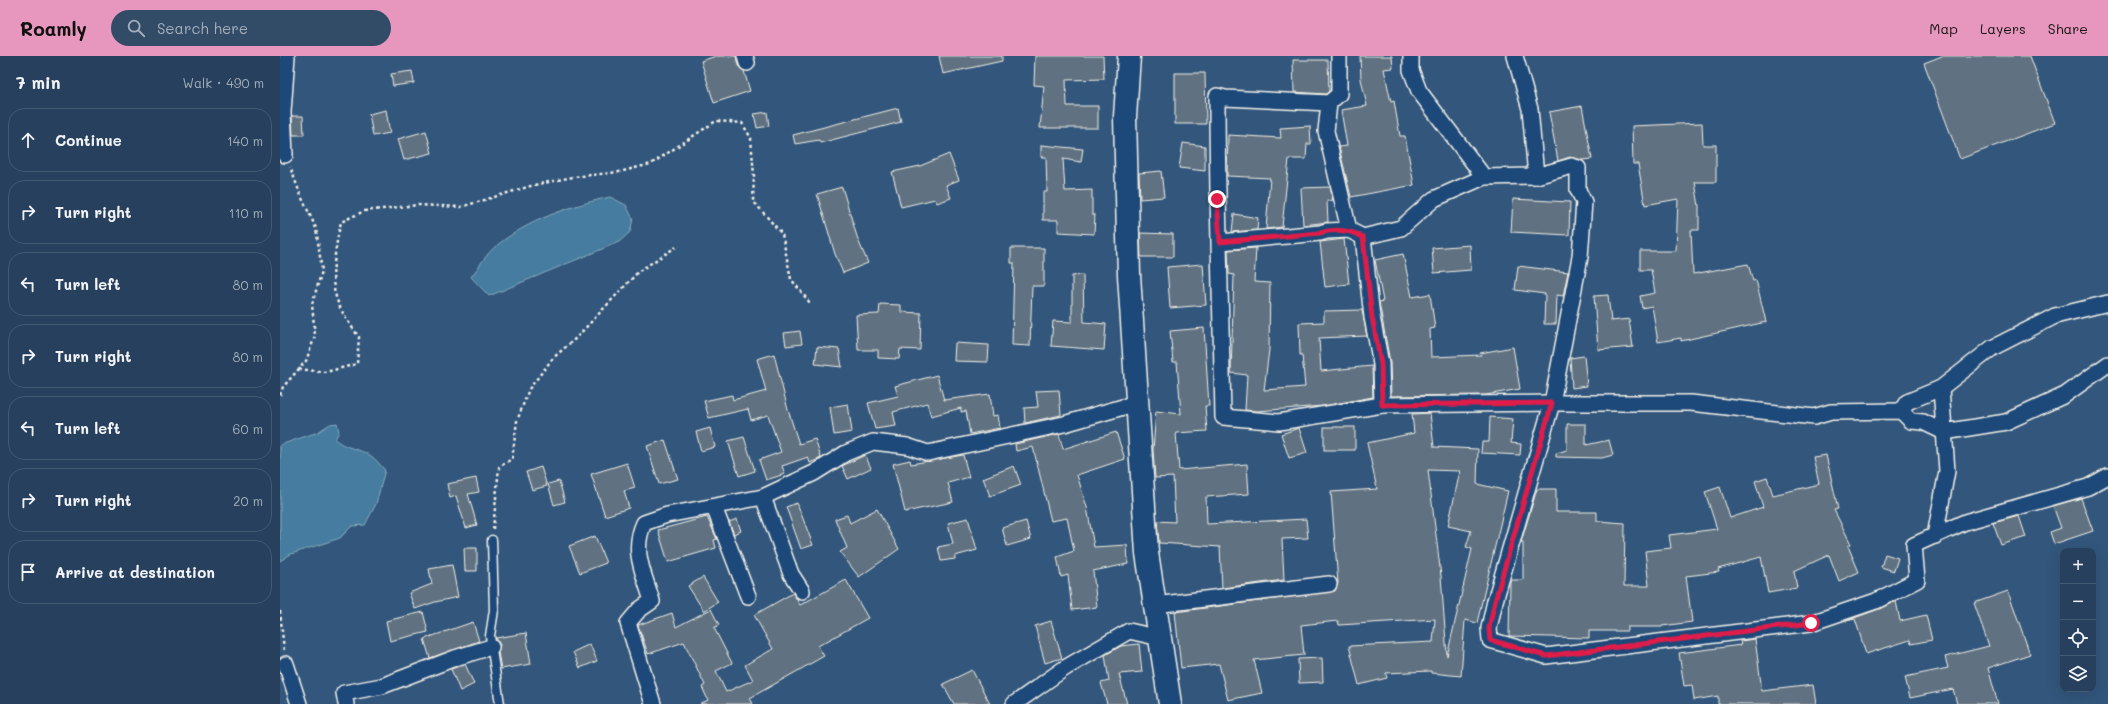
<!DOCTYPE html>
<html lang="en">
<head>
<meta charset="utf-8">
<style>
  :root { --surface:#26405d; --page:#324b66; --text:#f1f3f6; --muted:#a4afbc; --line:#425972; --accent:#e797bd }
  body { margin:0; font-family:Mali,sans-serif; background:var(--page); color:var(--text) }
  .controls { position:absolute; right:12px; bottom:12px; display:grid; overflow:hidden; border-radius:8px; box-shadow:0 4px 16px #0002 }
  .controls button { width:36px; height:36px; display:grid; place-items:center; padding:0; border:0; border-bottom:1px solid var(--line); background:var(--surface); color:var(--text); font:20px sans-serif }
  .stop { position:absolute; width:12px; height:12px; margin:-9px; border:3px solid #e11d48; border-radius:50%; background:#fff }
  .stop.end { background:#e11d48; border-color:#fff; box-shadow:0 1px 4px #0008 }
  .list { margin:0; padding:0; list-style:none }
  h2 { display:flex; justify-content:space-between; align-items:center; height:52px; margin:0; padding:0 16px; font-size:17px }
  h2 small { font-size:13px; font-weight:400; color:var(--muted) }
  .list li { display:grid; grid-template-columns:26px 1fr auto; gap:12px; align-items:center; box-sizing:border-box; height:64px; margin:0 8px 8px; padding:0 8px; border:1px solid var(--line); border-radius:16px }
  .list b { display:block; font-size:15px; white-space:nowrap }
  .list em { font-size:13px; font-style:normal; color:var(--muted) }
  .icon { flex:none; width:22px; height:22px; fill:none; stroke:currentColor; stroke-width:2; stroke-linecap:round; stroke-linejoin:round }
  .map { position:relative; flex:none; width:1828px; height:648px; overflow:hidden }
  header { display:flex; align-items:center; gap:24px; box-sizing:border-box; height:56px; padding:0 20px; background:var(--accent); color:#111 }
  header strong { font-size:19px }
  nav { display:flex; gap:22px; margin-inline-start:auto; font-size:14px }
  .search { width:280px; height:36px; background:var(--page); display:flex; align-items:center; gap:10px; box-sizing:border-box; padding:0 14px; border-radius:22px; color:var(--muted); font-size:15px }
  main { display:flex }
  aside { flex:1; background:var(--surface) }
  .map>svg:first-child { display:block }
  .water { fill:#447c9f; stroke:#8aabbc }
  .building { fill:#607281; stroke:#f4f1e8; fill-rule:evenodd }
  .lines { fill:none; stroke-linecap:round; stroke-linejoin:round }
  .lane-casing { stroke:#f4f1e8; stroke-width:11 }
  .street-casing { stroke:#f4f1e8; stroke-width:18 }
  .secondary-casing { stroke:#f4f1e8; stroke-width:25 }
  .path { stroke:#f4f1e8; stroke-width:2.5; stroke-dasharray:3 3; stroke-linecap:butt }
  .lane { stroke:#1f4a7a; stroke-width:8 }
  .street { stroke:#1f4a7a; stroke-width:15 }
  .secondary { stroke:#1f4a7a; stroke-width:22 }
  .route { stroke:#e11d48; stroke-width:5 }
</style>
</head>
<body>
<header>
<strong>Roamly</strong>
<div class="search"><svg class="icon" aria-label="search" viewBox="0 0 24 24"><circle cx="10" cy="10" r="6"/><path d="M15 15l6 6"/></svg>Search here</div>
<nav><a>Map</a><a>Layers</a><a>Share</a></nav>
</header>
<main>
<aside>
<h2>7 min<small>Walk · 490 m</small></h2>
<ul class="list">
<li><svg class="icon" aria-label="ahead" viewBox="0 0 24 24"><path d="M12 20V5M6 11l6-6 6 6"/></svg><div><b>Continue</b></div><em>140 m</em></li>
<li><svg class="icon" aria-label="right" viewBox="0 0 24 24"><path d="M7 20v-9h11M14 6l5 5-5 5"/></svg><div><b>Turn right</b></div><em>110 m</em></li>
<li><svg class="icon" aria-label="left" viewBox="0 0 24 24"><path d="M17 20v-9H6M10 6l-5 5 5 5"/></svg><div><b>Turn left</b></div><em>80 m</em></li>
<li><svg class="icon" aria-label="right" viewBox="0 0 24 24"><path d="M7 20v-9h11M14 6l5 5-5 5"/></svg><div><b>Turn right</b></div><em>80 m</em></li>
<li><svg class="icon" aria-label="left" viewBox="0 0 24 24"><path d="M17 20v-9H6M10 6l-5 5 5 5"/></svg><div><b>Turn left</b></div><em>60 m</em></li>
<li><svg class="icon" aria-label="right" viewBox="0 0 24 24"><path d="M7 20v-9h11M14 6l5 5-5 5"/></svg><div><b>Turn right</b></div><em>20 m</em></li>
<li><svg class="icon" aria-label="arrive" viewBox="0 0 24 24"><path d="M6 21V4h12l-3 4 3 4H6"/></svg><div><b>Arrive at destination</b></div></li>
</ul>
</aside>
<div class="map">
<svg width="1828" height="648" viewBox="0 0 1828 648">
  <rect width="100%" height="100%" fill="#32567c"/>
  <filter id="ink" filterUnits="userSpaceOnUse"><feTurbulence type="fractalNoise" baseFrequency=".025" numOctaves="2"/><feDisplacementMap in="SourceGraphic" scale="8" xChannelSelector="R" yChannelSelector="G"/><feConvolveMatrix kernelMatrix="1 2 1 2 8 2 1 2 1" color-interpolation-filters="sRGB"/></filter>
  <g filter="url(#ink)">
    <!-- water -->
    <g class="water">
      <path d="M330 141 346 149 353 163 350 176 339 186 209 240 191 221C199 211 206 198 216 190 248 164 290 150 330 141Z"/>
      <path d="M57 367 59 376 55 383C65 393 79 392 91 400 96 403 100 409 105 414L96 448 85 469 72 470 60 482 11 498 0 505V389L38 376 50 368Z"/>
    </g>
    <!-- building -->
    <g class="building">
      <path d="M436 0H456L458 10 464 15 470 35 434 47 421 5Z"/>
      <path d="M659 0H722V5L663 18Z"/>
      <path d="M755 0H823L824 23 786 24 787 50H818V72H760L764 30 754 29Z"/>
      <path d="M1080 0H1112L1113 12 1104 13 1111 46 1114 45 1120 80H1125L1134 129 1071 141 1059 91 1067 90 1061 54 1087 50 1081 23Z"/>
      <path d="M1662 0H1750L1775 67 1680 103 1644 7Z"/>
      <path d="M1013 4H1048L1049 35 1046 38 1014 36Z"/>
      <path d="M132 15 134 27 113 30 111 18Z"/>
      <path d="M895 17H925L926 68H895Z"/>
      <path d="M1302 50 1312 103 1302 104 1290 101 1278 105 1269 56Z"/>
      <path d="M618 52 621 66 540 87 539 84 515 88 513 79Z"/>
      <path d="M106 54 110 77 93 80 89 58Z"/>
      <path d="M487 56 489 70 477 72 474 58Z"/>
      <path d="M12 60H23L24 79H13Z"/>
      <path d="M1422 67 1423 89H1436V126H1415L1419 150V174H1411L1413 218 1468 208 1473 225 1476 224 1486 266 1401 285V282L1378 286 1372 250 1362 252 1360 240 1375 237 1371 214H1360V195H1396L1398 143 1365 149 1358 108H1353L1352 70Z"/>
      <path d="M1030 70 1031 88H1027L1026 103H1009L1002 171 986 173 990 122 947 120 948 79 1001 82 1000 72Z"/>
      <path d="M146 75 152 97 124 104 118 83Z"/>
      <path d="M903 87 925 90V115L899 112Z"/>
      <path d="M761 89 803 93 801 106 783 103 785 135 812 134V159H815L814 178 778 176V164H763V136H767L766 101H761Z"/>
      <path d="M669 98 679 124 666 129 671 142 657 147 655 143 621 151 612 116 640 110Z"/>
      <path d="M881 115 884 141 860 143 859 117Z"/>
      <path d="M562 131 578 184 588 207 563 217 555 198 537 138Z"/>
      <path d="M1050 131 1053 144 1047 145 1048 166 1023 169 1021 132Z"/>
      <path d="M1233 143 1290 146 1289 179 1231 176Z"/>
      <path d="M954 158 978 162 977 174 952 176Z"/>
      <path d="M860 177 893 178V201H861Z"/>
      <path d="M1064 183 1069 228 1045 231 1040 186Z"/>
      <path d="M1190 189 1191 214 1154 217 1152 192Z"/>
      <path d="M731 192H764V230H752L750 290 732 289 734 207H731Z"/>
      <path d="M976 192 974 226 990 227 989 294 984 334 1025 331 1022 299H1020L1019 267 1044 266V255L1082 254 1087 280 1039 282 1041 315 1092 310 1093 341 1043 350 977 355 965 354 967 319 951 317 954 219 949 218 948 194Z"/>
      <path d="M1123 198 1132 241 1150 238 1155 272 1150 273 1151 301 1201 299 1200 297 1233 291 1240 333 1206 339 1111 340 1110 306 1099 246 1103 245 1095 204Z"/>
      <path d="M923 208 926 249 890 252 887 211Z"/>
      <path d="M1238 210 1288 216 1283 240 1277 239 1276 268H1264L1265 238 1235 234Z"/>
      <path d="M803 219 804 266 826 268 824 294 771 290 773 265 792 266V220Z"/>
      <path d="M1328 239 1331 265 1349 263 1353 291 1318 294 1314 240Z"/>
      <path d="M600 248 621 249V256L641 257 640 294 620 293 619 303 598 302V294H578L576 259 599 258Z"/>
      <path d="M924 272 929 350H925L927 375 896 377 899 414 967 408 969 438 926 441 927 468 1026 463 1028 482 1002 483 1004 524 942 532 940 491 879 487 877 465 895 466 893 421 875 422 873 394 876 355 901 358 897 306H893L890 275Z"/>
      <path d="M520 275 522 288 506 290 504 277Z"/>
      <path d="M675 287 709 289 708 306 674 305Z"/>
      <path d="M537 291 559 293 562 311 535 308Z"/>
      <path d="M494 298 508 354 519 388 535 383 541 402 530 407 528 401 502 410 505 418 486 424 479 404 501 396 488 359 471 364 468 353 429 362 424 345 452 339 453 344 486 335 477 303Z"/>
      <path d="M1304 300 1307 330 1292 332 1290 302Z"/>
      <path d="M657 319 664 344 710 338 713 360 718 359 720 372 690 378 686 355 681 356V352L651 360 647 347 613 356 616 370 595 373 588 347 618 340 615 330Z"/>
      <path d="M779 334 781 359 745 367 744 352 758 351 756 335Z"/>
      <path d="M568 348 572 376 554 379 550 351Z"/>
      <path d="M1150 357 1154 391 1198 393 1197 428 1228 435 1197 567 1185 564 1181 620 1151 617V615L1106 617 1107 622 1079 629 1069 590 1153 586 1155 563 1059 569 1058 565 1021 569 1024 599 974 604 982 637 948 644 939 608 901 612 895 556 1055 535 1058 527 1051 436 1097 433 1087 387 1134 377 1132 358ZM1148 414 1180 415 1168 470 1191 475 1186 491 1192 493 1167 600 1161 520Z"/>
      <path d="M1210 361 1233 363 1231 387 1241 388 1240 399 1201 397 1202 386H1209Z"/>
      <path d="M1287 368H1306V389L1329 384 1333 399 1322 402 1276 401V397L1287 394Z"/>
      <rect x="1044" y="371" width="31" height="23"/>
      <path d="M430 372 435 391 421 395 416 376Z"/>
      <path d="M1019 372 1027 397 1009 402 1001 378Z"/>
      <path d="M836 376 845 403 797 419 807 451 814 491 847 489 848 508 813 515 817 551 792 554 788 519 781 521 777 501 794 495 787 462 771 465 753 391 736 395 735 388 779 378 783 393Z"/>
      <path d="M464 381 475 415 459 420 448 385Z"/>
      <path d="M385 384 398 423 379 428 367 390Z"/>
      <path d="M585 399 591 412 568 423 562 410Z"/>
      <path d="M683 399 689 421 668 427 673 446 625 456 613 408 630 404 631 408Z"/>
      <path d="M1546 399 1558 453 1554 454 1571 488 1568 490 1579 516 1559 525 1549 499 1514 515 1517 532 1488 537 1481 501 1438 513 1439 516 1406 520 1412 566 1382 570V571H1347V575H1309V582L1229 580 1230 526V524H1243V486H1241L1257 433H1276V456H1317V465L1345 467 1344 530H1369L1365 495 1391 492 1389 479 1437 473 1425 436 1440 431 1450 462 1483 451 1475 425 1487 421 1493 439 1539 428 1533 401Z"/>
      <path d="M347 407 355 432 344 435 349 452 325 460 311 418Z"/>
      <path d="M734 410 741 429 710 440 703 422Z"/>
      <path d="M261 411 267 430 252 434 246 416Z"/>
      <path d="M196 422 199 436 188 438 197 469 186 472 176 440 170 442 167 428Z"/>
      <path d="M279 425 285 446 274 449 268 428Z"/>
      <path d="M1801 442 1813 475 1774 488 1770 476 1781 472 1773 450Z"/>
      <path d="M517 447 533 489 521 493 506 451Z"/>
      <path d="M597 453 619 493 579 521 560 496 567 492 555 463 567 459 570 467Z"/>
      <path d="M1739 460 1746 481 1721 489 1713 467Z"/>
      <path d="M427 461 437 483 434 484 436 492 388 506 378 474Z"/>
      <path d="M688 462 697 494 675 500V503L661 505 658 491 673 488 668 467Z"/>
      <path d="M457 463 461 475 454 478 449 466Z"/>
      <path d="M746 465 751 483 727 490 722 472Z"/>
      <path d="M315 480 326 507 300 517 289 490Z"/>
      <path d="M184 492H197V515H185Z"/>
      <path d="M1605 498 1618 502 1614 515 1601 511Z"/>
      <path d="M172 509 178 541 155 546 135 553 129 537 152 528 149 513Z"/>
      <path d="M423 521 438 546 424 555 408 530Z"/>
      <path d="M566 524 588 562 538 590 544 600 470 642 473 648H420L428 644 422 631 425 629 404 586 368 598 358 569 392 557 396 571 431 553 439 569 434 572 452 607 436 615 446 636 473 624 465 609 493 593 474 559 513 537 520 549Z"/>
      <path d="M1728 535 1750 598 1708 612 1718 648H1677L1673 633 1630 642 1625 621 1668 612 1665 601 1709 590 1694 547Z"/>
      <path d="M1616 545 1620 565 1646 559 1652 584 1631 588 1630 584 1586 598 1575 563 1566 565 1599 553Z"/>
      <path d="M143 556 148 576 110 585 106 565Z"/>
      <path d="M771 565 782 602 765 607 755 570Z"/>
      <path d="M193 566 199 585 150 602 144 583Z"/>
      <path d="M246 577 251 608 221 613 218 596 220 589 216 582Z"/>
      <path d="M1475 583 1482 635 1533 629 1536 648H1438V640L1414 644 1412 629 1404 630 1399 597 1461 589 1460 585Z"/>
      <path d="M310 588 317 605 300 612 293 596Z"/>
      <path d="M859 588 862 616 839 618 847 648H827L821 627 829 625 825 599 841 590Z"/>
      <path d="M1042 602 1043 626 1019 627 1018 603Z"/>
      <path d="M185 608 194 628 180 635 171 613Z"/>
      <path d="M692 614 710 648H674L663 628Z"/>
    </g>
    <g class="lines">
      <defs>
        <path id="lane" d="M212 484 214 554 210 580 220 648"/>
        <g id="street">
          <path d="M465 0 467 7"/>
          <path d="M1059 0V38L1049 47 1046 75 1069 174"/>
          <path d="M1131 0V14L1139 35 1204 121"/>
          <path d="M1235 0 1250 53 1256 120"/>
          <path d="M1049 47 945 42 937 40C937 147 941 254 943 361L999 366 1102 349 1272 347H1411L1534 361 1551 356 1621 355 1631 365 1643 366 1664 376 1726 366 1785 339 1828 308"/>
          <path d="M5 99 3 56 7 0"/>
          <path d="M1083 181 1092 261 1101 308 1102 349"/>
          <path d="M940 186 1040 177 1047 175 1069 174 1083 181 1121 172 1154 143 1204 121 1256 120 1292 110 1298 112V134L1304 146 1300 201 1272 347 1215 545 1209 572 1210 584 1266 600 1531 567 1596 545 1637 524 1634 489 1685 466 1808 431 1828 420"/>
          <path d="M1621 355 1627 346 1661 332 1712 292 1775 260 1828 247"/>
          <path d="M483 441 511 518 522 535"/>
          <path d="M434 451 468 540"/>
          <path d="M1655 480 1667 415 1661 332"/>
          <path d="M875 549 1049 528"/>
          <path d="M6 608 19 648"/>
          <path d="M66 648 64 637 102 630 175 602 211 591"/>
          <path d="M373 648 348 567 359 554 372 545C364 517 351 495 364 467L387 459 483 441 534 417 566 397 593 386 627 390 648 397 784 368 857 347"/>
          <path d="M734 648 785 612 849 575 880 582"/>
        </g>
        <path id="secondary" d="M849 0 845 61 849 219 867 497 890 648"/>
      </defs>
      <!-- lane casing -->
      <use href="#lane" class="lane-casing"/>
      <!-- street casing -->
      <use href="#street" class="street-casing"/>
      <!-- secondary casing -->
      <use href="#secondary" class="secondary-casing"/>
      <!-- path -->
      <g class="path">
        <path d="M19 313 46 316 77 308 79 281C69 267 59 254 55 237 50 221 57 182 61 166L84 155 138 149 181 151 254 129 293 121 339 116 371 108 436 65 462 67 471 82 474 120 473 145 502 178 511 223 530 247"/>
        <path d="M0 339 3 331 26 305 35 280 32 248 42 215 36 172 21 140 10 111"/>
        <path d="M213 473 219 411 232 403 237 365 249 333 273 302 296 282 359 215 396 191"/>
        <path d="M0 555 4 594"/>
      </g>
      <!-- lane -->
      <use href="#lane" class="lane"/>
      <!-- street -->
      <use href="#street" class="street"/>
      <!-- secondary -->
      <use href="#secondary" class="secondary"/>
    </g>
  </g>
  <g class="lines" filter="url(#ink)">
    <!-- route -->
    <path class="route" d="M937 143 940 186 1040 177C1055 172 1069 174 1083 181L1092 261 1101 308 1102 349 1272 347 1215 545 1209 572 1210 584 1266 600 1531 567"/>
  </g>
</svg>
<div class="controls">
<button>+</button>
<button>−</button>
<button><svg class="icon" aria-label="locate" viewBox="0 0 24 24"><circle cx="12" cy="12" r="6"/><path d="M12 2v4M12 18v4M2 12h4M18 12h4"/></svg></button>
<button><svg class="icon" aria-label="layers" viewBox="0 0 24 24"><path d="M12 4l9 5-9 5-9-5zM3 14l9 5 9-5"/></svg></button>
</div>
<div class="stop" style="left:1531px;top:567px"></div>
<div class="stop end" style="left:937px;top:143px"></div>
</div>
</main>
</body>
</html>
